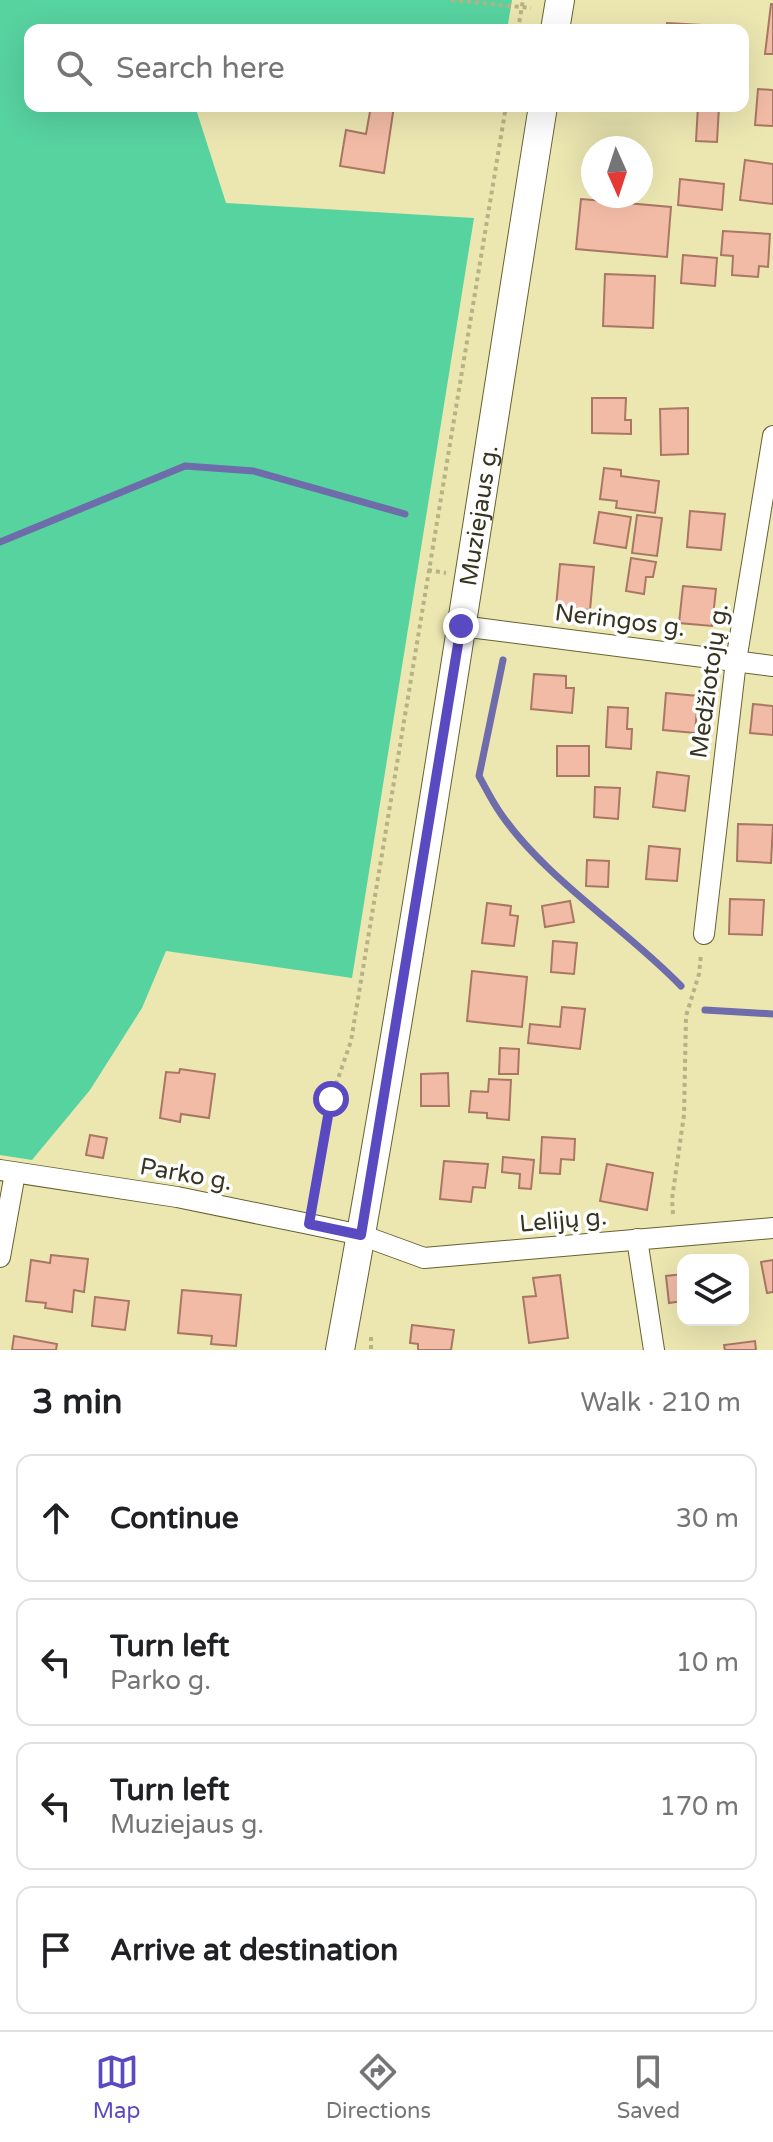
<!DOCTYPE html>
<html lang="en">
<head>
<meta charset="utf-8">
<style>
  :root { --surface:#fff; --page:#f6f6f6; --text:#202124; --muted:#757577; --line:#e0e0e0; --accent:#594ac2 }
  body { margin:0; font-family:"Varela Round",sans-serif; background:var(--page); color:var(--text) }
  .controls { position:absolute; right:24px; bottom:24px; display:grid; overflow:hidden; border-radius:16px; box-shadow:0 8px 32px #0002 }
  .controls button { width:72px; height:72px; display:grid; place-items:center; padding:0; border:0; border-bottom:2px solid var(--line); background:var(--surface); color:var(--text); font:40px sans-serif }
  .compass { position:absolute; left:581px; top:136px; width:72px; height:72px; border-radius:50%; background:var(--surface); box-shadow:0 8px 32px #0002; rotate:177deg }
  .stop { position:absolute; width:24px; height:24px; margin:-18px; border:6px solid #594ac2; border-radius:50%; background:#fff }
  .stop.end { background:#594ac2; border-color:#fff; box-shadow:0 2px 8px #0008 }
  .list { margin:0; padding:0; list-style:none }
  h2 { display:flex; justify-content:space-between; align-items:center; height:104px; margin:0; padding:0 32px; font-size:34px }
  h2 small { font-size:26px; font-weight:400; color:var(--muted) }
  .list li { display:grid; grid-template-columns:52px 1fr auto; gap:24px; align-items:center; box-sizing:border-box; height:128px; margin:0 16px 16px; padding:0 16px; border:2px solid var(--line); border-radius:16px }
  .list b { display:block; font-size:30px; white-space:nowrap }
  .list p { margin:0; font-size:26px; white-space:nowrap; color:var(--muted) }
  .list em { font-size:26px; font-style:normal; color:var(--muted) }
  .icon { flex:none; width:44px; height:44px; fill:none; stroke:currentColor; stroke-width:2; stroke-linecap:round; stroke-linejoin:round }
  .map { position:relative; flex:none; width:773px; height:1350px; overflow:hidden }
  .search { position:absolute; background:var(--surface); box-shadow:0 8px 32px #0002; left:24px; right:24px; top:24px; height:88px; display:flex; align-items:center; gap:20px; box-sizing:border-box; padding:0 28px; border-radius:16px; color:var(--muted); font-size:30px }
  .sheet { height:680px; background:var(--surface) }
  nav { display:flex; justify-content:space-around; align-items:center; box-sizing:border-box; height:112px; border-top:2px solid var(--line); background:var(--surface); font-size:22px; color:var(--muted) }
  nav a { display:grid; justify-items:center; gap:4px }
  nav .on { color:var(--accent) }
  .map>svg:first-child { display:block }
  .green { fill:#57d3a0 }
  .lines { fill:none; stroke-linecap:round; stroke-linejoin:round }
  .stream { stroke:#6e6caa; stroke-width:7 }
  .building { fill:#f1bba5; stroke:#a97763; stroke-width:2 }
  .street-casing { stroke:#676130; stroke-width:22 }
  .secondary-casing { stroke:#676130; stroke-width:30 }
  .path { stroke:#b6b285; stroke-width:4; stroke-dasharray:4 4; stroke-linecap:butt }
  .street { stroke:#fff; stroke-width:20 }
  .secondary { stroke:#fff; stroke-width:28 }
  .route { stroke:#594ac2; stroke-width:10 }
  .labels { text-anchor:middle; stroke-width:7; stroke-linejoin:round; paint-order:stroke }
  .street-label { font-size:24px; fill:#373520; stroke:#fff }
</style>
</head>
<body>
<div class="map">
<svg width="773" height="1350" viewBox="0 0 773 1350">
  <rect width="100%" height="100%" fill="#ece7b1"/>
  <!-- green -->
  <path class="green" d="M0 0H512L507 30H30V106H195L226 203 474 218 352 978 166 951 142 1008 90 1090 32 1160 0 1155Z"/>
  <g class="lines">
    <!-- stream -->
    <g class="stream">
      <path d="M0 542 185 466 254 471 405 514"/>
      <path d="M503 660 479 776C486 789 493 803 501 814 545 878 626 929 681 986"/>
      <path d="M705 1010 773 1014"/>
    </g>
  </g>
  <!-- building -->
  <g class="building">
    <path d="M771 4H773V54H765Z"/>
    <path d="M667 23 737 27V30H666Z"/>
    <path d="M758 89 773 90V126L755 125Z"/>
    <path d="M371 106H394L384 173 340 166 346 130 366 134Z"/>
    <path d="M698 106H719L717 142 696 141Z"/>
    <path d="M745 160 773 164V204L740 200Z"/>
    <path d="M680 179 724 184 722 210 678 205Z"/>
    <path d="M581 199 671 207 667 257 576 249Z"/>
    <path d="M723 231 770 234 768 267 759 266 758 277 732 275 733 256 721 255Z"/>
    <path d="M683 255 717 258 715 286 681 283Z"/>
    <path d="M605 274 655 276 653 328 603 326Z"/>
    <path d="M592 398H626L625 420H631V434L592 433Z"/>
    <path d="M688 408V454L661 455 660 409Z"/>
    <path d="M604 468 621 470V476L659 481 655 513 616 508 617 501 600 499Z"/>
    <path d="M690 511 725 514 721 550 687 547Z"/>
    <path d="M599 512 631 517 626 548 594 543Z"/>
    <path d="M637 515 662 518 657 556 632 553Z"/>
    <path d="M631 558 656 562 653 577H646L644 594 626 591Z"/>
    <path d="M560 564 594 567 590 610 556 607Z"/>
    <path d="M683 586 716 589 712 626 679 623Z"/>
    <path d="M534 674 566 676V688H574L572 713 531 709Z"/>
    <path d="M666 693 698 696 695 733 663 730Z"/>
    <path d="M753 704 773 706V735L750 733Z"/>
    <path d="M608 707 628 708 627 729H632L631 749 606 747Z"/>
    <rect x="557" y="746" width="32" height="30"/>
    <path d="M657 772 689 776 685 811 653 807Z"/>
    <path d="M595 787 620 788 618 819 594 817Z"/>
    <path d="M738 824 773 825 771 863 737 861Z"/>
    <path d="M649 846 680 849 677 881 646 879Z"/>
    <path d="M587 860 609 861 608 887 586 886Z"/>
    <path d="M730 899 764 900 762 935 729 934Z"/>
    <path d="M570 901 574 922 545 927 542 906Z"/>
    <path d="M487 903 511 906 510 915 518 916 514 946 482 943Z"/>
    <path d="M553 941 577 943 574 974 551 972Z"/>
    <path d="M472 971 527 977 522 1027 467 1021Z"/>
    <path d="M562 1007 585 1009 580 1049 528 1043 530 1024 560 1027Z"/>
    <path d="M500 1048 519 1049 518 1074H499Z"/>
    <path d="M180 1069 215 1074 209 1118 181 1114 180 1122 160 1118 166 1072 179 1073Z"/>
    <path d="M448 1073 449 1106H421V1074Z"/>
    <path d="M489 1079 511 1080 509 1120 487 1118V1113L469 1112 471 1091 488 1092Z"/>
    <path d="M90 1135 107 1138 103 1158 86 1155Z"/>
    <path d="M542 1137 575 1139 574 1160 561 1159 560 1174 540 1173Z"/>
    <path d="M503 1157 534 1160 531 1189 519 1188 520 1174 502 1172Z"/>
    <path d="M444 1161 488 1164 485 1188 473 1187 471 1202 440 1199Z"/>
    <path d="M607 1164 653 1173 647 1210 600 1201Z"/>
    <path d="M51 1255 88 1259 84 1292 74 1290 72 1312 45 1308 46 1303 26 1301 31 1260 50 1263Z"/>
    <path d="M773 1260V1292L767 1293 761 1262Z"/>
    <path d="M683 1274V1301L669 1303 666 1276Z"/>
    <path d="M560 1275 568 1338 529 1343 523 1297 536 1296 533 1278Z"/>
    <path d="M182 1290 241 1295 236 1346 211 1344 212 1336 178 1333Z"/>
    <path d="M95 1297 129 1301 125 1330 92 1326Z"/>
    <path d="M412 1325 454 1330 451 1350H418V1344L410 1343Z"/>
    <path d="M14 1336 57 1344 56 1350H12Z"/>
    <path d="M755 1341 756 1350H725L724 1345Z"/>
  </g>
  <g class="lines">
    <defs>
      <g id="street">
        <path d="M461 626 773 666"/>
        <path d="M704 934 736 661 773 436"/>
        <path d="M0 1170 177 1197 309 1224 361 1235 424 1258 773 1228"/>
        <path d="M637 1239 654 1350"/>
        <path d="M0 1257 15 1173"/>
      </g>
      <g id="secondary">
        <path d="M555 30 560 0"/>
        <path id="s1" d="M340 1350C416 937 477 521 543 106"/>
      </g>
    </defs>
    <!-- street casing -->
    <use href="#street" class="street-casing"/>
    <!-- secondary casing -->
    <use href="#secondary" class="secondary-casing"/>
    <!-- path -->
    <g class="path">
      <path d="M451 0 531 8"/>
      <path d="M518 30 523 0"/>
      <path d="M428 570 446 573"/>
      <path d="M313 1202 331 1099 351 1041 506 106"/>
      <path d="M673 1214 672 1199 684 1115 686 1016 699 974 701 954"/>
      <path d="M371 1337V1350"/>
    </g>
    <!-- street -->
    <use href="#street" class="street"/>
    <!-- secondary -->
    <use href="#secondary" class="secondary"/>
  </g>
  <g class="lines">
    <!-- route -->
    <path class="route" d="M331 1099 309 1224 361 1235 461 626"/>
  </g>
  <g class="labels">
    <!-- street labels -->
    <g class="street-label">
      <text dy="8" stroke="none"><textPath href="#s1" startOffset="846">Muziejaus g.</textPath></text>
      <text transform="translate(620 620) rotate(7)" y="8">Neringos g.</text>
      <text transform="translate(709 681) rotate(-82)" y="8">Medžiotojų g.</text>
      <text transform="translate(186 1174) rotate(10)" y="8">Parko g.</text>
      <text transform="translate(563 1220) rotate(-5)" y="8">Lelijų g.</text>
    </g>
  </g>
</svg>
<div class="controls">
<button><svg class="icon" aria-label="layers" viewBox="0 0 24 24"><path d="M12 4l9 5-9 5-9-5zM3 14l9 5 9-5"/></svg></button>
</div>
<svg class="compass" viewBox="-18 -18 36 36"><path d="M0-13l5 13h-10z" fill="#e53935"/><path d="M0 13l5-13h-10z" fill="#757577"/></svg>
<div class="stop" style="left:331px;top:1099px"></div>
<div class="stop end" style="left:461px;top:626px"></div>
<div class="search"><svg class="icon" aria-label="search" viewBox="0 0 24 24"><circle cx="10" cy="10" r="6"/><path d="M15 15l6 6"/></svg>Search here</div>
</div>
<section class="sheet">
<h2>3 min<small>Walk · 210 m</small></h2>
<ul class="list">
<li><svg class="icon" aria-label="ahead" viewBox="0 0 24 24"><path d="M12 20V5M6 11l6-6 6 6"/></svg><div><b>Continue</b></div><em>30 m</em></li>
<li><svg class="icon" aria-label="left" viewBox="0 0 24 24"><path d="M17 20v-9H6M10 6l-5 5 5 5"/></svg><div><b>Turn left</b><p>Parko g.</p></div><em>10 m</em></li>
<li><svg class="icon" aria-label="left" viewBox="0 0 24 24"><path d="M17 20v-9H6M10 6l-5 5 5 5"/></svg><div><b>Turn left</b><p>Muziejaus g.</p></div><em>170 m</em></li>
<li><svg class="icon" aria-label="arrive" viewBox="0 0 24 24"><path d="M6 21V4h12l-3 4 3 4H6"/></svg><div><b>Arrive at destination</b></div></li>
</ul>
</section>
<nav>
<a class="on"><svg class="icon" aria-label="map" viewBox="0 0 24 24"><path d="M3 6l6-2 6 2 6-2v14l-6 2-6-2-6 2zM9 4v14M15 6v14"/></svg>Map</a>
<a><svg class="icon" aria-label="directions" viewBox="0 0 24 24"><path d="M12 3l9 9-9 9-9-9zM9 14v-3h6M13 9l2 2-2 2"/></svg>Directions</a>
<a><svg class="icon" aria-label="saved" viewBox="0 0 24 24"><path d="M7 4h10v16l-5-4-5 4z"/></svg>Saved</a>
</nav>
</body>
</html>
